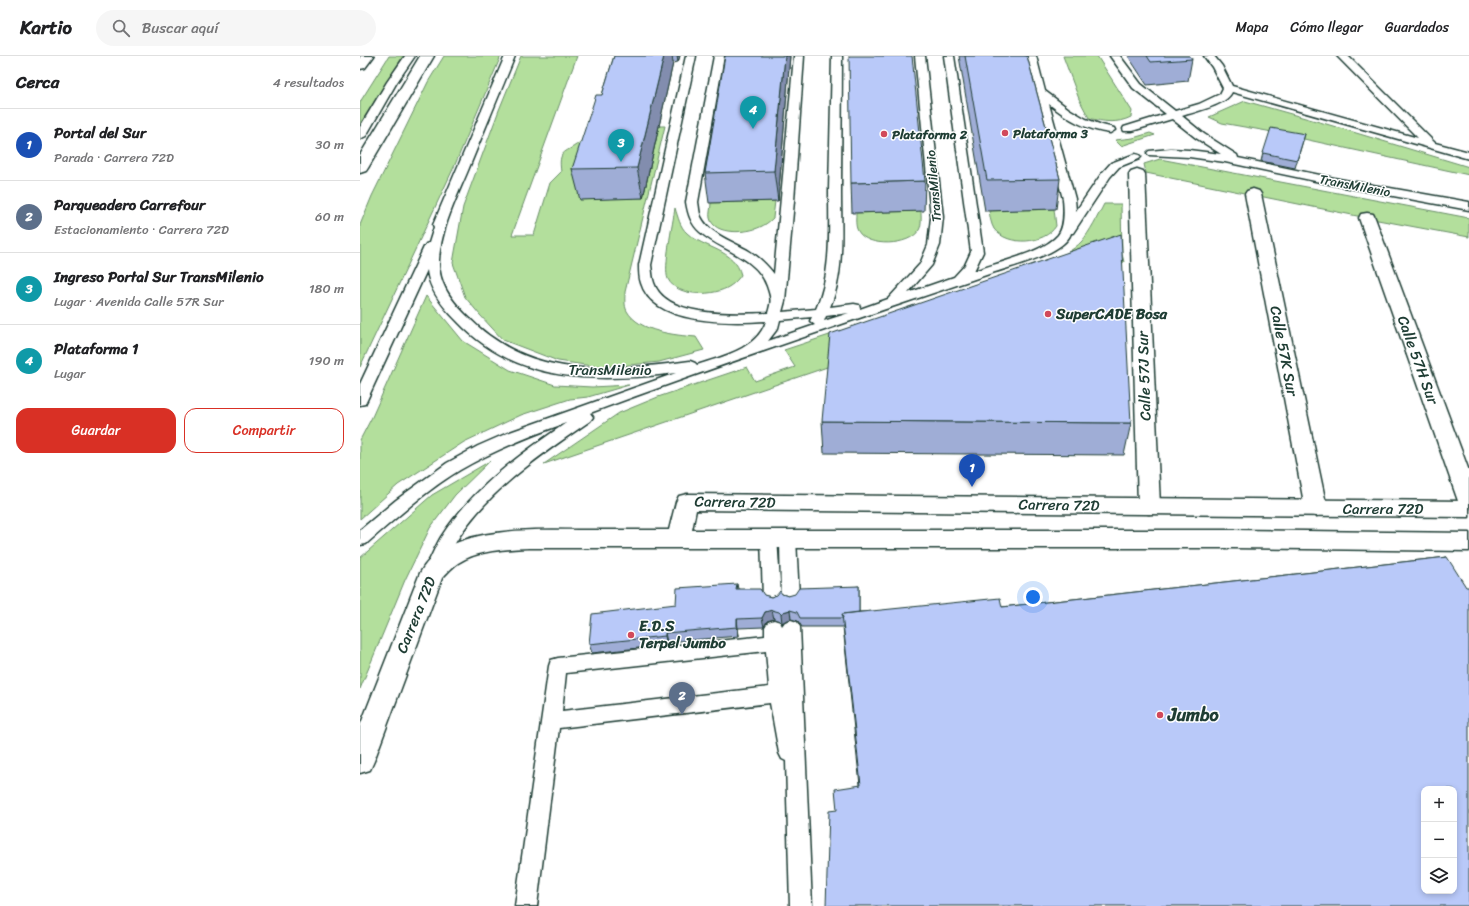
<!DOCTYPE html>
<html lang="es">
<head>
<meta charset="utf-8">
<style>
  :root { --surface:#fff; --page:#f6f6f6; --text:#202124; --muted:#757577; --line:#e0e0e0; --accent:#d93025 }
  body { margin:0; font-family:Sriracha,sans-serif; background:var(--page); color:var(--text) }
  .controls { position:absolute; right:12px; bottom:12px; display:grid; overflow:hidden; border-radius:8px; box-shadow:0 2px 6px #0003 }
  .controls button { width:36px; height:36px; display:grid; place-items:center; padding:0; border:0; border-bottom:1px solid var(--line); background:var(--surface); color:var(--text); font:20px sans-serif }
  .you { position:absolute; left:673px; top:541px; width:14px; height:14px; margin:-10px; border:3px solid #fff; border-radius:50%; background:#1a73e8; box-shadow:0 0 0 6px #1a73e833 }
  .badge { display:grid; place-items:center; width:26px; height:26px; border-radius:50%; background:var(--accent); color:#fff; font-size:13px; font-weight:700 }
  .pin { position:absolute; translate:-50% -33px; filter:drop-shadow(0 1px 2px #0008) }
  .pin::after { content:''; position:absolute; top:21px; width:14px; height:12px; background:inherit; clip-path:polygon(0 0,100% 0,50% 100%) }
  .list { margin:0; padding:0; list-style:none }
  h2 { display:flex; justify-content:space-between; align-items:center; height:52px; margin:0; padding:0 16px; font-size:17px }
  h2 small { font-size:13px; font-weight:400; color:var(--muted) }
  .list li { display:grid; grid-template-columns:26px 1fr auto; gap:12px; align-items:center; box-sizing:border-box; height:72px; padding:0 16px; border-top:1px solid var(--line) }
  .list b { display:block; font-size:15px; white-space:nowrap }
  .list p { margin:0; font-size:13px; white-space:nowrap; color:var(--muted) }
  .list em { font-size:13px; font-style:normal; color:var(--muted) }
  .actions { display:flex; gap:8px; padding:12px 16px }
  .actions a { flex:1; padding:9px 0; border:1px solid var(--accent); border-radius:12px; text-align:center; font-size:14px; color:var(--accent) }
  .actions .main { background:var(--accent); color:#fff }
  .icon { flex:none; width:22px; height:22px; fill:none; stroke:currentColor; stroke-width:2; stroke-linecap:round; stroke-linejoin:round }
  .map { position:relative; flex:none; width:1109px; height:850px; overflow:hidden }
  header { display:flex; align-items:center; gap:24px; box-sizing:border-box; height:56px; padding:0 20px; background:var(--surface); border-bottom:1px solid var(--line) }
  header strong { font-size:19px }
  nav { display:flex; gap:22px; margin-inline-start:auto; font-size:14px }
  .search { width:280px; height:36px; background:var(--page); display:flex; align-items:center; gap:10px; box-sizing:border-box; padding:0 14px; border-radius:22px; color:var(--muted); font-size:15px }
  main { display:flex }
  aside { flex:1; background:var(--surface) }
  .map>svg:first-child { display:block }
  .green { fill:#b3df9c; stroke:#698e68 }
  .lines { fill:none; stroke-linecap:round; stroke-linejoin:round }
  .service-casing { stroke:#1f3d34; stroke-width:3 }
  .minor-casing { stroke:#1f3d34; stroke-width:3 }
  .tertiary-casing { stroke:#1f3d34; stroke-width:3 }
  .trunk-casing { stroke:#1f3d34; stroke-width:3 }
  .service { fill:#fff; fill-rule:evenodd }
  .minor { fill:#fff; fill-rule:evenodd }
  .tertiary { fill:#fff; fill-rule:evenodd }
  .trunk { fill:#fff; fill-rule:evenodd }
  .wall { fill:#9fadd6; stroke:#1f3d34 }
  .shaded-wall { fill:#828dae; stroke:#1f3d34 }
  .building { fill:#b9c9f9; stroke:#1f3d34; fill-rule:evenodd }
  .poi-dot { fill:#d1495b; stroke:#fff; stroke-width:1.5 }
  .labels { text-anchor:middle; stroke-width:3; stroke-linejoin:round; paint-order:stroke }
  .far-poi-label { font-size:13px; font-weight:bold; fill:#1f3d34; stroke:#fff; text-anchor:start }
  .far-street-label { font-size:13px; fill:#1f3d34; stroke:#fff }
  .poi-label { font-size:15px; font-weight:bold; fill:#1f3d34; stroke:#fff; text-anchor:start }
  .street-label { font-size:15px; fill:#1f3d34; stroke:#fff }
  .near-poi-label { font-size:18px; font-weight:bold; fill:#1f3d34; stroke:#fff; text-anchor:start }
</style>
</head>
<body>
<header>
<strong>Kartio</strong>
<div class="search"><svg class="icon" aria-label="search" viewBox="0 0 24 24"><circle cx="10" cy="10" r="6"/><path d="M15 15l6 6"/></svg>Buscar aquí</div>
<nav><a>Mapa</a><a>Cómo llegar</a><a>Guardados</a></nav>
</header>
<main>
<aside>
<h2>Cerca<small>4 resultados</small></h2>
<ul class="list">
<li><span class="badge" style="background:#1a4fb4">1</span><div><b>Portal del Sur</b><p>Parada · Carrera 72D</p></div><em>30 m</em></li>
<li><span class="badge" style="background:#5c6f8a">2</span><div><b>Parqueadero Carrefour</b><p>Estacionamiento · Carrera 72D</p></div><em>60 m</em></li>
<li><span class="badge" style="background:#0f9aa8">3</span><div><b>Ingreso Portal Sur TransMilenio</b><p>Lugar · Avenida Calle 57R Sur</p></div><em>180 m</em></li>
<li><span class="badge" style="background:#0f9aa8">4</span><div><b>Plataforma 1</b><p>Lugar</p></div><em>190 m</em></li>
</ul>
<div class="actions"><a class="main">Guardar</a><a>Compartir</a></div>
</aside>
<div class="map">
<svg width="1109" height="850" viewBox="0 0 1109 850">
  <rect width="100%" height="100%" fill="#fff"/>
  <filter id="ink" filterUnits="userSpaceOnUse"><feTurbulence type="fractalNoise" baseFrequency=".025" numOctaves="2"/><feDisplacementMap in="SourceGraphic" scale="8" xChannelSelector="R" yChannelSelector="G"/><feConvolveMatrix kernelMatrix="1 2 1 2 8 2 1 2 1" color-interpolation-filters="sRGB"/></filter>
  <g filter="url(#ink)">
    <!-- green -->
    <g class="green">
      <path d="M29 0H43L0 68V46Z"/>
      <path d="M84 0H141L94 111 0 311V169L12 140 68 26Z"/>
      <path d="M161 0H217L152 179H174L190 127 201 116C198 94 204 98 219 87 224 83 229 76 234 71L220 143 283 142 299 70H305L265 236C265 241 264 250 267 255 279 276 315 279 336 281L344 294 299 306 259 310H232L198 305 143 284 120 259 105 241 93 207 103 151 139 54Z"/>
      <path d="M703 0H737L772 55 771 61C757 68 743 66 729 62L719 43Z"/>
      <path d="M885 45 963 67 1109 111V119L907 75 862 67 849 61Z"/>
      <path d="M790 77 795 79 761 90 755 84 773 82Z"/>
      <path d="M800 103 1109 162V181L1007 162 786 117 784 108Z"/>
      <path d="M415 145 413 162C409 166 405 169 400 171 388 177 354 180 350 162 349 158 351 152 351 147Z"/>
      <path d="M744 148H761L762 198 764 206 479 307 184 408 259 357 298 341 387 311 395 325 435 311 424 294 688 207C699 201 713 195 722 185 729 177 739 158 744 148Z"/>
      <path d="M315 152C318 161 320 171 327 177 344 193 375 193 381 219 378 223 375 227 370 230 356 240 317 242 308 223 303 212 313 167 315 152Z"/>
      <path d="M694 153 696 170C685 188 648 191 634 173 631 168 630 161 629 155Z"/>
      <path d="M561 155C561 161 562 169 559 174 550 190 507 192 498 175 495 170 496 163 496 157Z"/>
      <path d="M66 240 103 285 150 314 195 329 232 331 269 329 228 341 210 343 161 359 104 386 38 429 0 463V384L12 361Z"/>
      <path d="M130 405 95 439 70 472 45 524 0 633V502L72 439Z"/>
    </g>
    <g class="lines">
      <defs>
        <g id="service">
          <path d="M45 0H55L37 26 6 80 0 83V71L27 26Z"/>
          <path d="M145 0H155C140 37 124 75 109 112 97 141 81 172 79 204 78 227 91 244 106 259 169 325 247 316 330 305L335 307 337 309C361 301 398 293 406 265 371 267 294 270 281 227 279 222 279 215 279 209L326 0H336L291 209C292 215 292 222 294 227 306 263 379 258 408 257 412 244 411 242 407 230 396 200 361 195 340 176 331 168 328 158 326 146L354 0H364L338 146C339 151 339 157 341 161 349 178 374 186 389 195 399 201 407 209 414 218L434 0H444L434 145 425 245 422 256 456 253C472 217 469 173 469 135 470 90 471 45 472 0H482C482 46 481 91 481 137 481 173 485 217 470 251L494 248 499 249 500 253 528 243 560 208 568 189 571 161 555 0H565L583 161 580 189 572 209 548 237 594 221 605 209 611 196 584 0H594L623 196 614 215C636 207 683 197 698 179 705 170 704 154 703 143L666 0H676L685 35 709 53 726 63 742 69 754 72 755 74 750 77C726 74 708 63 689 48L715 143 716 155 742 117 751 107 775 98 779 99 781 101 779 103 759 111 750 121 713 177H711C705 197 654 210 635 216 500 262 364 307 230 357L233 361 230 365C182 398 122 438 93 491 88 500 85 510 80 519L74 521 68 519 65 514C70 503 75 491 81 481 112 433 160 398 206 367 170 380 134 394 100 414 68 433 35 463 6 488L0 489V474L36 444 87 407 118 390 150 376 316 317C237 327 156 328 97 265 83 251 69 234 67 214L7 344 5 348 0 349V328L64 191 66 188 69 187 74 171 73 169ZM489 257 464 265 466 260ZM452 261 450 265 455 269 408 285 418 272 420 264Z"/>
          <path d="M750 0H760L781 28 815 55 839 48 860 38 863 32 852 11 844 0H854L862 10 872 30 1058 82 977 0H988L1075 87 1109 96V103L872 36C867 49 834 56 822 60L844 78 877 99 878 102 979 123 1109 146V154L979 130 865 106 829 101 789 99 787 97 789 95 811 93 829 94 861 98 836 82 812 63 772 75H764L763 73 764 71 806 58 773 32Z"/>
          <path d="M409 476 415 478 417 482 421 542 418 547 412 549 406 547 403 542 401 482 403 478Z"/>
          <path d="M428 477 434 478 436 483 439 541 436 546 430 548 424 546 421 541 420 483 422 478Z"/>
          <path d="M414 564 420 566 422 570 425 566 431 564 437 566 440 571 452 850H430L426 705 422 703 419 697 410 647 199 672 177 850H155L189 610 191 604 198 602 405 580V571L408 566ZM406 595 409 631 202 655 206 617Z"/>
        </g>
        <g id="minor">
          <path d="M777 113 783 115 785 118 800 450 797 456 789 458 781 456 778 450 769 118 771 115Z"/>
          <path d="M893 133 899 135 901 138 967 452 964 458 956 460 948 458 945 452 885 138 887 135Z"/>
          <path d="M1007 157 1013 158 1015 162 1109 415V453L1101 451 1098 445 999 162 1001 158Z"/>
        </g>
        <path id="tertiary" d="M327 438 1109 445V461L336 454 332 474H873L1109 477V495L873 492H170C146 493 118 494 98 507 92 511 87 517 82 522L14 705 10 714 0 717V670L60 517C86 468 177 474 224 474 252 474 281 474 309 474L316 446 319 440Z"/>
        <g id="trunk">
          <path d="M0 0H14L5 12 0 13Z"/>
          <path d="M60 0H74L8 112 6 115 0 117V99Z"/>
        </g>
      </defs>
      <!-- service casing -->
      <use href="#service" class="service-casing"/>
      <!-- minor casing -->
      <use href="#minor" class="minor-casing"/>
      <!-- tertiary casing -->
      <use href="#tertiary" class="tertiary-casing"/>
      <!-- trunk casing -->
      <use href="#trunk" class="trunk-casing"/>
      <!-- service -->
      <use href="#service" class="service"/>
      <!-- minor -->
      <use href="#minor" class="minor"/>
      <!-- tertiary -->
      <use href="#tertiary" class="tertiary"/>
      <!-- trunk -->
      <use href="#trunk" class="trunk"/>
    </g>
    <!-- wall -->
    <g class="wall">
      <path d="M254 0H320L318 6 313 7 283 142 220 144 212 113 242 39Z"/>
      <path d="M365 0H430L418 145 349 147 345 117Z"/>
      <path d="M599 0H667L700 123 696 153 625 155Z"/>
      <path d="M768 0H830L832 3 828 25 787 29Z"/>
      <path d="M945 78 935 112 901 105 903 97Z"/>
      <path d="M565 125 564 155 492 157 491 127Z"/>
      <path d="M462 365 771 367 764 399 464 397Z"/>
      <path d="M1087 501 477 754 500 729 483 571H442L438 565 431 563 425 565 422 567 420 565 414 563 407 565 404 571 378 572 379 580 307 586V589L232 597 229 588 316 548 377 528 378 533 411 541 422 538 428 540 499 530V556L642 551Z"/>
    </g>
    <!-- shaded-wall -->
    <g class="shaded-wall">
      <path d="M304 0H312L313 7 283 142 277 112Z"/>
      <path d="M317 0H320L318 6Z"/>
      <path d="M425 0H430L418 145 414 115Z"/>
      <path d="M412 554 414 563 407 565 404 571 402 562 405 556Z"/>
      <path d="M430 554 431 563 425 565 422 567 421 558 423 556Z"/>
      <path d="M377 563 378 572 379 580 377 571Z"/>
      <path d="M305 577 307 586V589L305 580Z"/>
    </g>
    <!-- building -->
    <g class="building">
      <path d="M254 0H304L277 112 212 113 236 39H242Z"/>
      <path d="M365 0H425L414 115 345 117Z"/>
      <path d="M489 0H552L565 125 491 127Z"/>
      <path d="M605 0H667L700 123 627 124Z"/>
      <path d="M787 0H830L832 3 791 6Z"/>
      <path d="M911 72 945 78 937 104 903 97Z"/>
      <path d="M761 178 771 367 462 365 470 278Z"/>
      <path d="M1087 501 1106 531H1109V850H466L469 755 477 754 475 733 501 729 482 558 640 542 642 551ZM1064 733H1094V835H1064Z"/>
      <path d="M377 528 376 533H400L404 539 411 541 417 539 420 535 422 538 428 540 435 538 439 532 499 530V556L482 558 483 562H440L437 556 430 554 423 556 421 558 419 556 412 554 405 556 402 562 377 563V571L305 577V580L229 588 232 558 316 548 317 532Z"/>
    </g>
  </g>
  <!-- markers -->
  <g class="poi-dot">
    <circle cx="645" cy="77" r="4"/>
    <circle cx="524" cy="78" r="4"/>
    <circle cx="688" cy="258" r="4"/>
    <circle cx="271" cy="579" r="4"/>
    <circle cx="800" cy="659" r="4"/>
  </g>
  <g class="labels">
    <!-- far-poi labels -->
    <g class="far-poi-label">
      <text x="653" y="82">Plataforma 3</text>
      <text x="532" y="83">Plataforma 2</text>
    </g>
    <!-- far-street labels -->
    <g class="far-street-label">
      <text transform="translate(995 129) rotate(11)" y="5">TransMilenio</text>
      <text transform="translate(573 130) rotate(-95)" y="5">TransMilenio</text>
    </g>
    <!-- poi labels -->
    <g class="poi-label">
      <text x="696" y="263">SuperCADE Bosa</text>
      <text x="279" y="575">E.D.S<tspan x="279" dy="17">Terpel Jumbo</tspan></text>
    </g>
    <!-- street labels -->
    <g class="street-label">
      <text transform="translate(924 295) rotate(79)" y="5">Calle 57K Sur</text>
      <text transform="translate(1058 304) rotate(70)" y="5">Calle 57H Sur</text>
      <text x="250" y="319">TransMilenio</text>
      <text transform="translate(784 320) rotate(-92)" y="5">Calle 57J Sur</text>
      <text transform="translate(375 446) rotate(1)" y="5">Carrera 72D</text>
      <text transform="translate(699 449) rotate(1)" y="5">Carrera 72D</text>
      <text x="1023" y="458">Carrera 72D</text>
      <text transform="translate(56 559) rotate(-68)" y="5">Carrera 72D</text>
    </g>
    <!-- near-poi labels -->
    <g class="near-poi-label">
      <text x="808" y="665">Jumbo</text>
    </g>
  </g>
</svg>
<div class="controls">
<button>+</button>
<button>−</button>
<button><svg class="icon" aria-label="layers" viewBox="0 0 24 24"><path d="M12 4l9 5-9 5-9-5zM3 14l9 5 9-5"/></svg></button>
</div>
<div class="you"></div>
<div class="pin badge" style="left:612px;top:431px;background:#1a4fb4">1</div>
<div class="pin badge" style="left:322px;top:659px;background:#5c6f8a">2</div>
<div class="pin badge" style="left:261px;top:106px;background:#0f9aa8">3</div>
<div class="pin badge" style="left:393px;top:73px;background:#0f9aa8">4</div>
</div>
</main>
</body>
</html>
